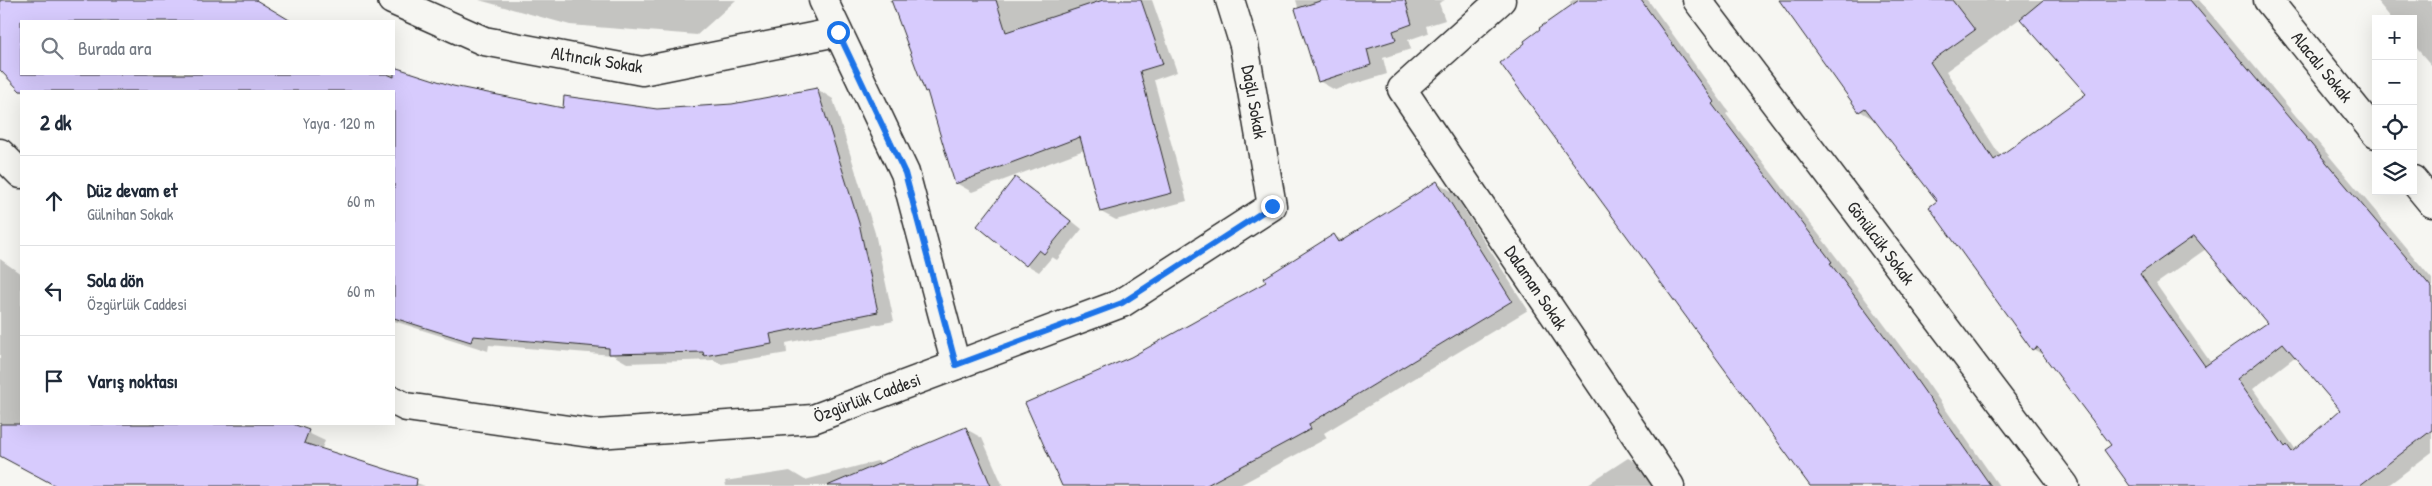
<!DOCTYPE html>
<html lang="tr">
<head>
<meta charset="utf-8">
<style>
  :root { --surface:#fff; --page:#f2f2f3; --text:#1f2937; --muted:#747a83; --line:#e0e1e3 }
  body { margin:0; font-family:"Patrick Hand",sans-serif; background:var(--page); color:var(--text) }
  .controls { position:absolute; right:15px; top:15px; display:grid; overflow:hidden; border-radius:0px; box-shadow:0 5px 20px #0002 }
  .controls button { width:45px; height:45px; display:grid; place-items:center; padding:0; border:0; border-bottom:1px solid var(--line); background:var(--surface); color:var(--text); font:25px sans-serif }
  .stop { position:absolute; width:15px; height:15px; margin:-11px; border:4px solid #1a73e8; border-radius:50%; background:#fff }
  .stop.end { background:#1a73e8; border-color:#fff; box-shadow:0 1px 5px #0008 }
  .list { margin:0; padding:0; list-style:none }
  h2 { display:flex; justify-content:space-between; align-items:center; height:65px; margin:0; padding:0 20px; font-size:21px }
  h2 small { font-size:16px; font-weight:400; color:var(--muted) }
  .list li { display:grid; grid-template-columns:32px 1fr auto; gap:15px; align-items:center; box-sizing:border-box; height:90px; padding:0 20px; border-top:1px solid var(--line) }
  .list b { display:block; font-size:19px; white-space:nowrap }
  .list p { margin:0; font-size:16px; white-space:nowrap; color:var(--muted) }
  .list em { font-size:16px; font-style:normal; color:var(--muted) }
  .icon { flex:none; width:28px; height:28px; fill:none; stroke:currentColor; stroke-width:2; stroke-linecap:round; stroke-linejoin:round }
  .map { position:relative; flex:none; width:2432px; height:486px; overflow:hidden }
  .search { position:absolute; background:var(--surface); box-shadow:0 5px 20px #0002; left:20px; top:20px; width:375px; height:55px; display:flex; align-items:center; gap:12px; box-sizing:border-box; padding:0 18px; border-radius:0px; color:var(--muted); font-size:19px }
  .panel { position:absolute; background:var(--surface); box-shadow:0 5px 20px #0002; left:20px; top:90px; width:375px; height:335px; border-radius:0px }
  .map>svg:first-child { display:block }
  .shadow { fill:#0003; fill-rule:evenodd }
  .building { fill:#d7cbfd; stroke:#2b2b2b; fill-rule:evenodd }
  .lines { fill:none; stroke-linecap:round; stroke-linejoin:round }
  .street-casing { stroke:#2b2b2b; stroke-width:31 }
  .street { stroke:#f6f6f2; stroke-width:28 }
  .route { stroke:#1a73e8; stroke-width:6 }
  .labels { text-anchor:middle; stroke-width:4.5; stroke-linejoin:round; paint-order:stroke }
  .street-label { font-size:18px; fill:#2b2b2b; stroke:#f6f6f2 }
</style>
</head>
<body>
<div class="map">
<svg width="2432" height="486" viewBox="0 0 2432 486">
  <rect width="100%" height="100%" fill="#f6f6f2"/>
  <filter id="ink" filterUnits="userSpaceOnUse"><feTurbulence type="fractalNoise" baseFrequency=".02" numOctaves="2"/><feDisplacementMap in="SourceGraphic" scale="10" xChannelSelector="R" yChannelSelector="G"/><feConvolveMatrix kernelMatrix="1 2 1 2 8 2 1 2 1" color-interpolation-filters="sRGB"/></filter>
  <g filter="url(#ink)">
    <!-- shadow -->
    <g class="shadow">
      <path d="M0 0H255L289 21H21V74H394V69L453 88 564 110H657L732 106 817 89 833 99 875 233 894 321 786 343 787 353 721 364 714 360 627 363 613 355 489 345 488 351 394 321V91L21 92 0 70Z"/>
      <path d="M479 0H736L697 35 570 25Z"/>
      <path d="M889 0H1152L1177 72 1154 80 1187 201 1116 220 1101 212 1084 150 972 192 956 183 929 92 926 91 894 6Z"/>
      <path d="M1296 0H1445L1439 3 1445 20 1426 26 1428 33 1408 40 1411 49 1383 58 1387 74 1335 90 1319 81Z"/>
      <path d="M1573 0H1648L1729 112 1726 114 1847 271 1845 272 1919 371 1999 486H1811L1570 2Z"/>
      <path d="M1780 0H2199L2432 279V452L2387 486H2132L2113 446 2047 357 2033 349 1939 201 1876 121 1860 111ZM2021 18 2088 94 2001 157 1946 71ZM2206 249 2268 323 2211 363 2156 284ZM2296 356 2342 410 2296 450 2253 389Z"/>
      <path d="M2376 0H2432V66L2413 44V19H2392Z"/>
      <path d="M1015 179 1028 186 1082 229 1057 260 1052 257 1039 272 1027 265Z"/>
      <path d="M1437 182 1453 192 1528 310 1324 433 1327 438 1238 486H1063L1131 358 1268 282 1334 236 1344 241Z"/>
      <path d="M0 259 21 274V424H289L325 441 321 450 425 486H58L0 455Z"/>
      <path d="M966 429 982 438 1003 486H726L725 481 790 471 805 480 877 461 882 464Z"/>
      <path d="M1628 458 1645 467 1658 486H1585Z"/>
    </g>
    <!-- building -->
    <g class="building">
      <path d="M0 0H256L291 21H21V74H387L394 77V67L453 86 563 108 564 96 657 109 732 104 817 88 859 223 878 312 770 334 772 344 704 356 703 352 609 354V348L473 336 471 342 394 318V91H20L0 70Z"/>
      <path d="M891 0H996L1006 32 1103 0H1141L1163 64 1140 71 1172 193 1100 212 1080 137 955 184 927 91 925 92Z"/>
      <path d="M1323 0H1405L1412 24 1393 31 1396 40 1367 49 1371 65 1318 82 1295 9Z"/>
      <path d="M1579 0H1641L1714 102 1712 104 1832 262 1830 263 1903 361 1991 486H1810L1500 63 1525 43 1524 41 1540 29 1539 28Z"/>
      <path d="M1779 0H1952L1975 30 1930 62 1994 160 2086 94 2020 19 2043 0H2190L2432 288V430L2359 486H2130L2104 450 2111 445 2037 347 2032 350 1929 207 1937 201 1865 108 1859 112ZM2194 236 2267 323 2205 366 2140 274ZM2283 343 2340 410 2292 452 2287 445 2285 447 2237 379Z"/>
      <path d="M1015 177 1071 221 1044 254 1039 250 1026 266 977 226Z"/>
      <path d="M1437 181 1512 301 1309 424 1311 429 1205 486H1062L1025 403 1131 357 1266 282 1264 278 1334 234 1339 242Z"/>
      <path d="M0 424H293L309 430 304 443 417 479 416 486H56L0 456Z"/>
      <path d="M966 427 991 486H827Z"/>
    </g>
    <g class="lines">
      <defs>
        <g id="street">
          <path d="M392 0 484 41 642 71 837 32"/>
          <path d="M823 0 905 173 956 365"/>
          <path d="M1501 0 1402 89 1670 486"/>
          <path d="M1697 0 2065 486"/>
          <path d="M2268 0 2376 134"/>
          <path d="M0 153 21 174"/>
          <path d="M2413 180 2432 203"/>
          <path d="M394 401 406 407 597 434 813 419 1122 303 1272 206 1244 45 1230 0"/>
        </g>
      </defs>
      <!-- street casing -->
      <use href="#street" class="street-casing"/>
      <!-- street -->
      <use href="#street" class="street"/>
    </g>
  </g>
  <g class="lines" filter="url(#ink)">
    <!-- route -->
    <path class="route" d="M838 32 905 173 956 365 1122 303 1272 206"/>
  </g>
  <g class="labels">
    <!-- street labels -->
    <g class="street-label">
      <text transform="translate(597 60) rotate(9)" y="6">Altıncık Sokak</text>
      <text transform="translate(2322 67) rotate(51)" y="6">Alacalı Sokak</text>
      <text transform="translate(1254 102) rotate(80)" y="6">Dağlı Sokak</text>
      <text transform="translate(1881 243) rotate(53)" y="6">Gönülcük Sokak</text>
      <text transform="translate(1536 288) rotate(56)" y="6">Dalaman Sokak</text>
      <text transform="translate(867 398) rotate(-20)" y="6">Özgürlük Caddesi</text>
    </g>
  </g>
</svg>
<div class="controls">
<button>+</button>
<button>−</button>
<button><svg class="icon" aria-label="locate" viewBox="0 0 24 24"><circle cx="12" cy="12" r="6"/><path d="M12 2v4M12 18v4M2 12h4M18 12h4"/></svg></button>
<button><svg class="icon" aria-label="layers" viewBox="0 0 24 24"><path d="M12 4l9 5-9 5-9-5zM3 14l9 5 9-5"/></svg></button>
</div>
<div class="stop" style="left:838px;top:32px"></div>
<div class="stop end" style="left:1272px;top:206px"></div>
<div class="search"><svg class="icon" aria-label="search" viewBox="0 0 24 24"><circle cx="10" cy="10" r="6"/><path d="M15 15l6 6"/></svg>Burada ara</div>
<section class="panel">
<h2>2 dk<small>Yaya · 120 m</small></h2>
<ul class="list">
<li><svg class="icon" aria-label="ahead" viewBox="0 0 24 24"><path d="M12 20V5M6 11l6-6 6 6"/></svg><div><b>Düz devam et</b><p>Gülnihan Sokak</p></div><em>60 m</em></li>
<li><svg class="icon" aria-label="left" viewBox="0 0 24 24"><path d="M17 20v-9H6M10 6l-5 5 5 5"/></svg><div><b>Sola dön</b><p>Özgürlük Caddesi</p></div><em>60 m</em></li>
<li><svg class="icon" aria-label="arrive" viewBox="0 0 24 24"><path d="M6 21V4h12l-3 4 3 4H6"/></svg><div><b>Varış noktası</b></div></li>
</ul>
</section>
</div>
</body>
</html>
